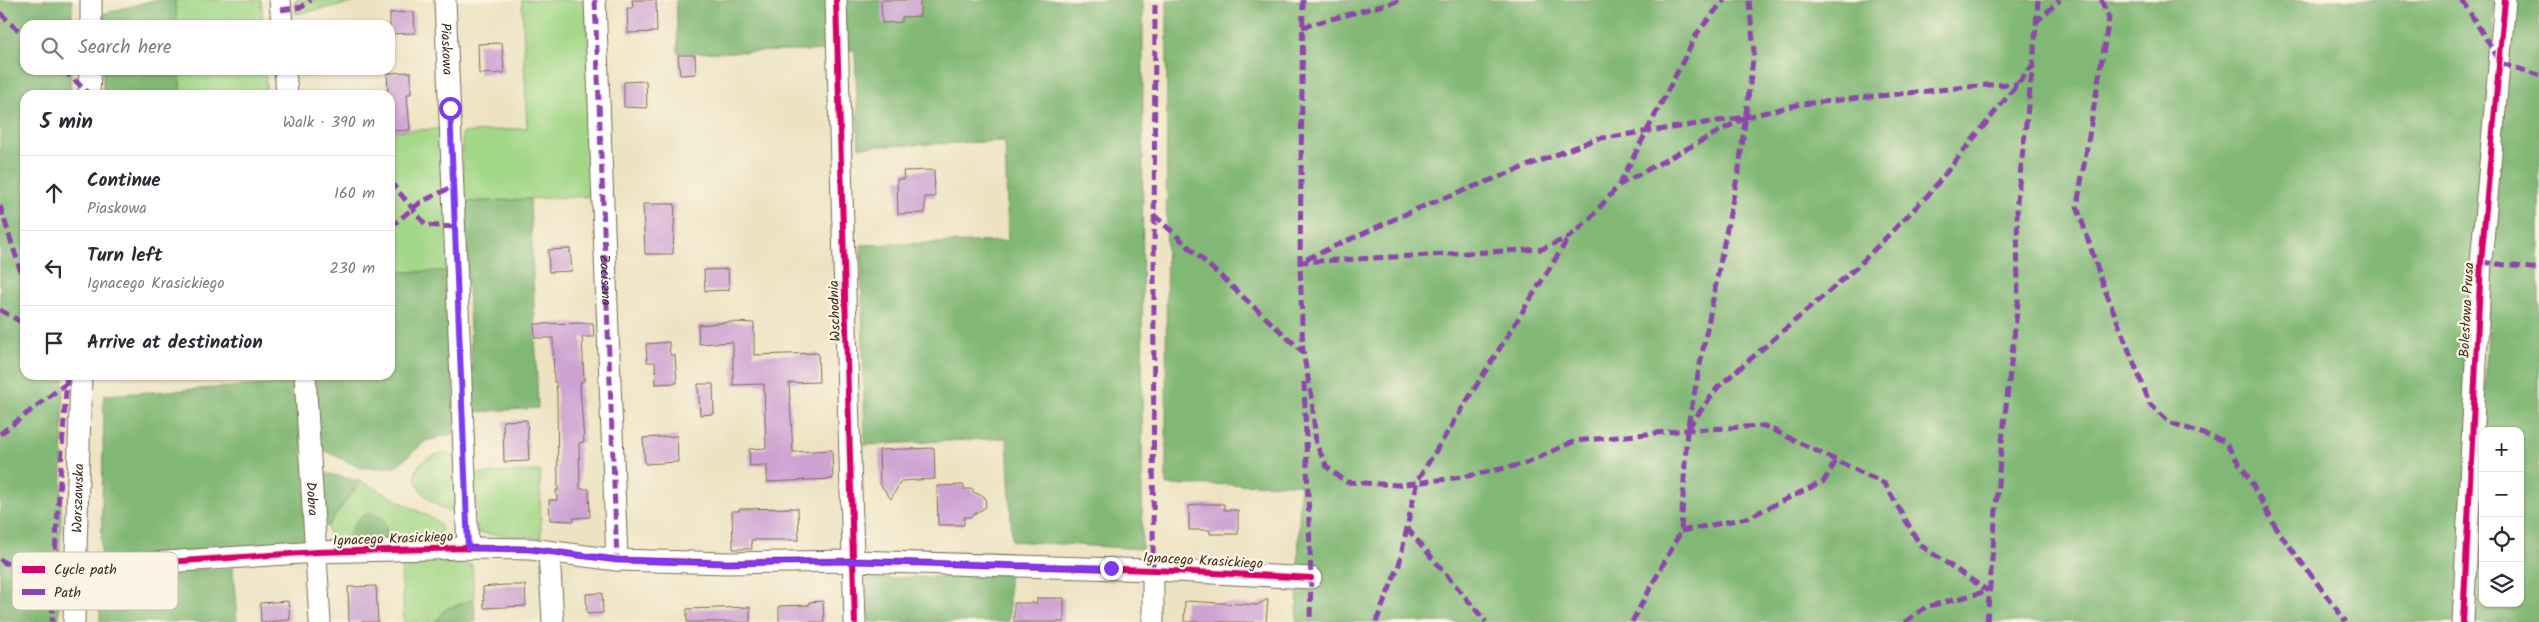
<!DOCTYPE html>
<html lang="en">
<head>
<meta charset="utf-8">
<style>
  :root { --surface:#fff; --page:#f7f7f7; --text:#2b2b33; --muted:#7c7c81; --line:#e1e1e2 }
  body { margin:0; font-family:Kalam,sans-serif; background:var(--page); color:var(--text) }
  .controls { position:absolute; right:15px; bottom:15px; display:grid; overflow:hidden; border-radius:10px; box-shadow:0 1px 4px #0004 }
  .controls button { width:45px; height:45px; display:grid; place-items:center; padding:0; border:0; border-bottom:1px solid var(--line); background:var(--surface); color:var(--text); font:25px sans-serif }
  .stop { position:absolute; width:15px; height:15px; margin:-11px; border:4px solid #7c3aed; border-radius:50%; background:#fff }
  .stop.end { background:#7c3aed; border-color:#fff; box-shadow:0 1px 5px #0008 }
  .list { margin:0; padding:0; list-style:none }
  h2 { display:flex; justify-content:space-between; align-items:center; height:65px; margin:0; padding:0 20px; font-size:21px }
  h2 small { font-size:16px; font-weight:400; color:var(--muted) }
  .list li { display:grid; grid-template-columns:32px 1fr auto; gap:15px; align-items:center; box-sizing:border-box; height:75px; padding:0 20px; border-top:1px solid var(--line) }
  .list b { display:block; font-size:19px; white-space:nowrap }
  .list p { margin:0; font-size:16px; white-space:nowrap; color:var(--muted) }
  .list em { font-size:16px; font-style:normal; color:var(--muted) }
  .icon { flex:none; width:28px; height:28px; fill:none; stroke:currentColor; stroke-width:2; stroke-linecap:round; stroke-linejoin:round }
  .map { position:relative; flex:none; width:2539px; height:622px; overflow:hidden }
  .search { position:absolute; background:var(--surface); box-shadow:0 1px 4px #0004; left:20px; top:20px; width:375px; height:55px; display:flex; align-items:center; gap:12px; box-sizing:border-box; padding:0 18px; border-radius:15px; color:var(--muted); font-size:19px }
  .panel { position:absolute; background:var(--surface); box-shadow:0 1px 4px #0004; left:20px; top:90px; width:375px; height:290px; border-radius:15px }
  .map>svg:first-child { display:block }
  .green { fill:#a2d787; stroke:#6e8052 }
  .forest { fill:#81b874; stroke:#5e7149; fill-rule:evenodd }
  .building { fill:#cea3d3 }
  .lines { fill:none; stroke-linecap:round; stroke-linejoin:round }
  .minor-casing { stroke:#796b57; stroke-width:23 }
  .minor { stroke:#fff; stroke-width:21 }
  .quiet { stroke:#8e44ad; stroke-width:5; stroke-dasharray:10 5; stroke-linecap:butt }
  .cycleway-casing { stroke:#fcf5e5; stroke-width:9 }
  .cycleway { stroke:#d6006c; stroke-width:6 }
  .route { stroke:#7c3aed; stroke-width:6 }
  .labels { text-anchor:middle; stroke-width:4.5; stroke-linejoin:round; paint-order:stroke }
  .street-label { font-size:14px; fill:#3b2a1e; stroke:#fcf5e5 }
  .key { fill:#fcf5e5; stroke:#c2b8a9; stroke-width:1 }
  .key-label { font-size:14px; fill:#3b2a1e }
</style>
</head>
<body>
<div class="map">
<svg width="2539" height="622" viewBox="0 0 2539 622">
  <rect width="100%" height="100%" fill="#fcf5e5"/>
  <filter id="ink" filterUnits="userSpaceOnUse"><feTurbulence type="fractalNoise" baseFrequency=".02" numOctaves="2"/><feDisplacementMap in="SourceGraphic" scale="10" xChannelSelector="R" yChannelSelector="G"/><feConvolveMatrix kernelMatrix="1 2 1 2 8 2 1 2 1" color-interpolation-filters="sRGB"/></filter>
  <filter id="wash" filterUnits="userSpaceOnUse"><feTurbulence type="fractalNoise" baseFrequency=".0096" numOctaves="4" result="noise"/><feDisplacementMap in="SourceGraphic" scale="20" xChannelSelector="R" yChannelSelector="G"/><feGaussianBlur stdDeviation="1.12" result="paint"/><feColorMatrix in="noise" values="0 0 0 0 0 0 0 0 0 0 0 0 0 0 0 0 0 1.4 0 .05"/><feComposite in="paint" operator="in"/></filter>
  <g filter="url(#wash)">
    <rect width="100%" height="100%" fill="#ede3c2"/>
    <!-- green -->
    <g class="green">
      <path d="M175 0H261L263 25H177Z"/>
      <path d="M295 0H367L296 14Z"/>
      <path d="M522 0H586L592 196 464 202 462 133 527 128Z"/>
      <path d="M179 70H265L267 95H181Z"/>
      <path d="M443 129 451 271 390 272V131Z"/>
      <path d="M443 453 456 457 460 516C425 506 389 466 443 453Z"/>
      <path d="M540 471 541 538 477 533 475 474Z"/>
      <path d="M360 481 437 521 442 529 437 541 348 543 331 538 327 527Z"/>
      <path d="M401 559 472 565 474 599 446 609 435 622H404Z"/>
    </g>
    <!-- forest -->
    <g class="forest">
      <path d="M0 0H72V25H25V70H71L70 95H25V375H64L59 622H0Z"/>
      <path d="M153 0H175L177 25H103V14Z"/>
      <path d="M676 0H1143L1142 549 1012 541 1007 438 865 445 861 245 1008 241 1005 141 859 147 855 50 678 53Z"/>
      <path d="M1167 0H2495L2455 622H1297L1300 484 1166 485Z"/>
      <path d="M2509 0H2539V622H2470ZM2483 431H2520V603H2483Z"/>
      <path d="M103 70H179L181 95H103Z"/>
      <path d="M530 199 538 408 474 412 464 202Z"/>
      <path d="M451 271 455 433 426 441 395 467 361 468 319 448 315 375H390V272Z"/>
      <path d="M297 383 309 544 101 558 104 395Z"/>
      <path d="M320 472 360 481 327 527 322 510Z"/>
      <path d="M370 513 382 518 386 528V542L348 543C350 529 355 517 370 513Z"/>
      <path d="M233 568 237 622H100V588L114 573Z"/>
      <path d="M1009 574V622H868L867 579Z"/>
      <path d="M474 599 476 622H435L446 609Z"/>
    </g>
    <g id="blocks">
      <!-- building -->
      <g class="building">
        <path d="M632 0H656L657 32 628 33 627 8H633Z"/>
        <path d="M881 0H920V16L902 17V22L882 23Z"/>
        <path d="M414 12 415 33 390 34V13Z"/>
        <path d="M502 43 504 73 479 74 478 44Z"/>
        <path d="M678 55H695L696 74 680 75Z"/>
        <path d="M411 72V94H407L410 130 390 131 387 73Z"/>
        <path d="M646 81 647 108 624 107V82Z"/>
        <path d="M934 170 935 197H925V213L898 214 897 179H904L903 171Z"/>
        <path d="M643 204H675L673 254H645Z"/>
        <path d="M570 249 572 271 549 272 548 250Z"/>
        <path d="M728 269 729 290 705 291 704 270Z"/>
        <path d="M730 322 754 323V355L818 353 819 382 789 383 793 452 832 450 833 479 767 482V465L750 466 749 449 766 448 764 384 733 385V342L699 344 698 325Z"/>
        <path d="M593 323 594 337H582L584 381H581L580 387 584 442 579 443 580 489H589L590 517 574 518V521L550 520 549 500H557L556 490H558L557 395 556 382H554L553 338H535L534 324Z"/>
        <path d="M669 342 670 355H675L677 383 656 384 655 362H647L646 344Z"/>
        <path d="M698 384H713L714 414 700 415Z"/>
        <path d="M527 420 529 461 504 462 503 421Z"/>
        <path d="M677 436 678 462 645 464 643 438Z"/>
        <path d="M934 448 935 479 901 481 891 499 880 484 879 450Z"/>
        <path d="M964 485V489H973V492L985 497 986 507 970 517H964V525H938L937 486Z"/>
        <path d="M1201 504H1224V510H1238V534H1210V530H1189V506Z"/>
        <path d="M798 508 799 540H751L752 549H733L732 511H739V509Z"/>
        <path d="M504 585H525L526 606 484 608 483 587Z"/>
        <path d="M376 586 378 622H349L348 587Z"/>
        <path d="M602 593 603 613 587 614 586 594Z"/>
        <path d="M1037 598H1064V622H1014V603H1037Z"/>
        <path d="M1268 599 1266 622H1184L1185 601 1257 605Z"/>
        <path d="M288 601 290 620 261 622 260 603Z"/>
        <path d="M823 601 824 622H779V606L809 605V602Z"/>
        <path d="M750 607V622H687V609Z"/>
      </g>
    </g>
  </g>
  <g filter="url(#ink)">
    <use href="#blocks" fill-opacity="0" stroke="#796b57" stroke-width="1"/>
    <g class="lines">
      <defs>
        <g id="minor">
          <path d="M280 0 282 25"/>
          <path id="s1" d="M445 0 468 548"/>
          <path d="M595 0 617 560"/>
          <path d="M836 0 855 622"/>
          <path d="M91 25V0"/>
          <path d="M285 70 287 95"/>
          <path d="M89 95 90 70"/>
          <path id="s2" d="M305 375 320 622"/>
          <path d="M549 552 553 622"/>
          <path d="M75 568 317 552 468 548 530 549 617 560 728 563 853 561 1153 570 1311 578"/>
          <path d="M1153 570V622"/>
          <path id="s3" d="M74 622 81 375"/>
          <path d="M2463 622 2481 262 2505 0"/>
        </g>
      </defs>
      <!-- minor casing -->
      <use href="#minor" class="minor-casing"/>
      <!-- minor -->
      <use href="#minor" class="minor"/>
      <!-- quiet -->
      <g class="quiet">
        <path id="s4" d="M595 0 617 560"/>
        <path d="M1303 0 1300 262 1303 355"/>
        <path d="M2101 0 2109 18 2077 206 2102 282 2150 404 2169 422 2224 441 2247 475 2278 531 2346 622"/>
        <path d="M2462 0 2501 63 2539 75"/>
        <path d="M281 10 302 7 311 0"/>
        <path d="M0 13 25 37"/>
        <path d="M2035 23 2060 0"/>
        <path d="M1302 27 1402 0"/>
        <path d="M63 70 89 93"/>
        <path d="M1746 117 1619 185 1588 221 1569 237 1542 249 1300 262 1419 208 1596 139 1746 117 1801 104 1987 85 2018 84"/>
        <path d="M390 181 426 225 455 227"/>
        <path d="M1619 185 1698 32 1724 0"/>
        <path d="M0 206 25 285"/>
        <path d="M1154 215 1303 352 1312 399 1316 444 1327 467 1346 482 1398 485 1463 477 1524 464 1575 441 1687 430 1765 426 1885 484 1920 545 1988 591"/>
        <path d="M390 227 421 202 454 186"/>
        <path d="M2481 262 2539 269"/>
        <path d="M0 310 25 324"/>
        <path d="M67 375 54 568H75"/>
        <path d="M1304 382 1311 578 1310 622"/>
        <path d="M1688 428 1718 387 1857 267 1928 195 2033 65"/>
        <path d="M0 434 67 383"/>
        <path d="M1407 528 1486 622"/>
        <path d="M1681 531 1747 518 1824 481 1837 459"/>
        <path d="M0 559 5 563 54 568 52 622"/>
        <path d="M1153 570 1155 0"/>
        <path d="M1376 622 1399 565 1417 481 1569 237"/>
        <path d="M1632 622 1681 531 1687 430 1739 168 1754 52 1749 0"/>
        <path d="M1905 622 1926 607 1988 591"/>
        <path d="M1987 622 2000 459 2018 302 2017 201 2033 64 2038 0"/>
      </g>
      <defs>
        <g id="cycleway">
          <path d="M836 0 855 622"/>
          <path d="M75 568 317 552 468 548 530 549 617 560 728 563 853 561 1153 570 1311 578"/>
          <path d="M2463 622 2481 262 2505 0"/>
        </g>
      </defs>
      <!-- cycleway casing -->
      <use href="#cycleway" class="cycleway-casing"/>
      <!-- cycleway -->
      <use href="#cycleway" class="cycleway"/>
    </g>
  </g>
  <g class="lines" filter="url(#ink)">
    <!-- route -->
    <path class="route" d="M450 108 468 548 530 549 617 560 728 563 854 561 1111 568"/>
  </g>
  <g class="labels">
    <!-- street labels -->
    <g class="street-label">
      <text dy="5" stroke="none"><textPath href="#s1" startOffset="49">Piaskowa</textPath></text>
      <text dy="5" stroke="none"><textPath href="#s4" startOffset="280">Zaciszna</textPath></text>
      <text transform="translate(2466 310) rotate(-87)" y="5">Bolesława Prusa</text>
      <text transform="translate(834 311) rotate(-92)" y="5">Wschodnia</text>
      <text dy="5" stroke="none"><textPath href="#s2" startOffset="124">Dobra</textPath></text>
      <text dy="5" stroke="none"><textPath href="#s3" startOffset="124">Warszawska</textPath></text>
      <text transform="translate(393 538) rotate(-2)" y="5">Ignacego Krasickiego</text>
      <text transform="translate(1203 560) rotate(3)" y="5">Ignacego Krasickiego</text>
    </g>
  </g>
  <!-- legend -->
  <rect x="12" y="552" width="166" height="58" rx="8" class="key"/>
  <rect x="22" y="566" width="23" height="7" fill="#d6006c"/>
  <rect x="22" y="589" width="23" height="6" fill="#8e44ad"/>
  <g class="key-label">
    <text x="54" y="574">Cycle path</text>
    <text x="54" y="597">Path</text>
  </g>
</svg>
<div class="controls">
<button>+</button>
<button>−</button>
<button><svg class="icon" aria-label="locate" viewBox="0 0 24 24"><circle cx="12" cy="12" r="6"/><path d="M12 2v4M12 18v4M2 12h4M18 12h4"/></svg></button>
<button><svg class="icon" aria-label="layers" viewBox="0 0 24 24"><path d="M12 4l9 5-9 5-9-5zM3 14l9 5 9-5"/></svg></button>
</div>
<div class="stop" style="left:450px;top:108px"></div>
<div class="stop end" style="left:1111px;top:568px"></div>
<div class="search"><svg class="icon" aria-label="search" viewBox="0 0 24 24"><circle cx="10" cy="10" r="6"/><path d="M15 15l6 6"/></svg>Search here</div>
<section class="panel">
<h2>5 min<small>Walk · 390 m</small></h2>
<ul class="list">
<li><svg class="icon" aria-label="ahead" viewBox="0 0 24 24"><path d="M12 20V5M6 11l6-6 6 6"/></svg><div><b>Continue</b><p>Piaskowa</p></div><em>160 m</em></li>
<li><svg class="icon" aria-label="left" viewBox="0 0 24 24"><path d="M17 20v-9H6M10 6l-5 5 5 5"/></svg><div><b>Turn left</b><p>Ignacego Krasickiego</p></div><em>230 m</em></li>
<li><svg class="icon" aria-label="arrive" viewBox="0 0 24 24"><path d="M6 21V4h12l-3 4 3 4H6"/></svg><div><b>Arrive at destination</b></div></li>
</ul>
</section>
</div>
</body>
</html>
